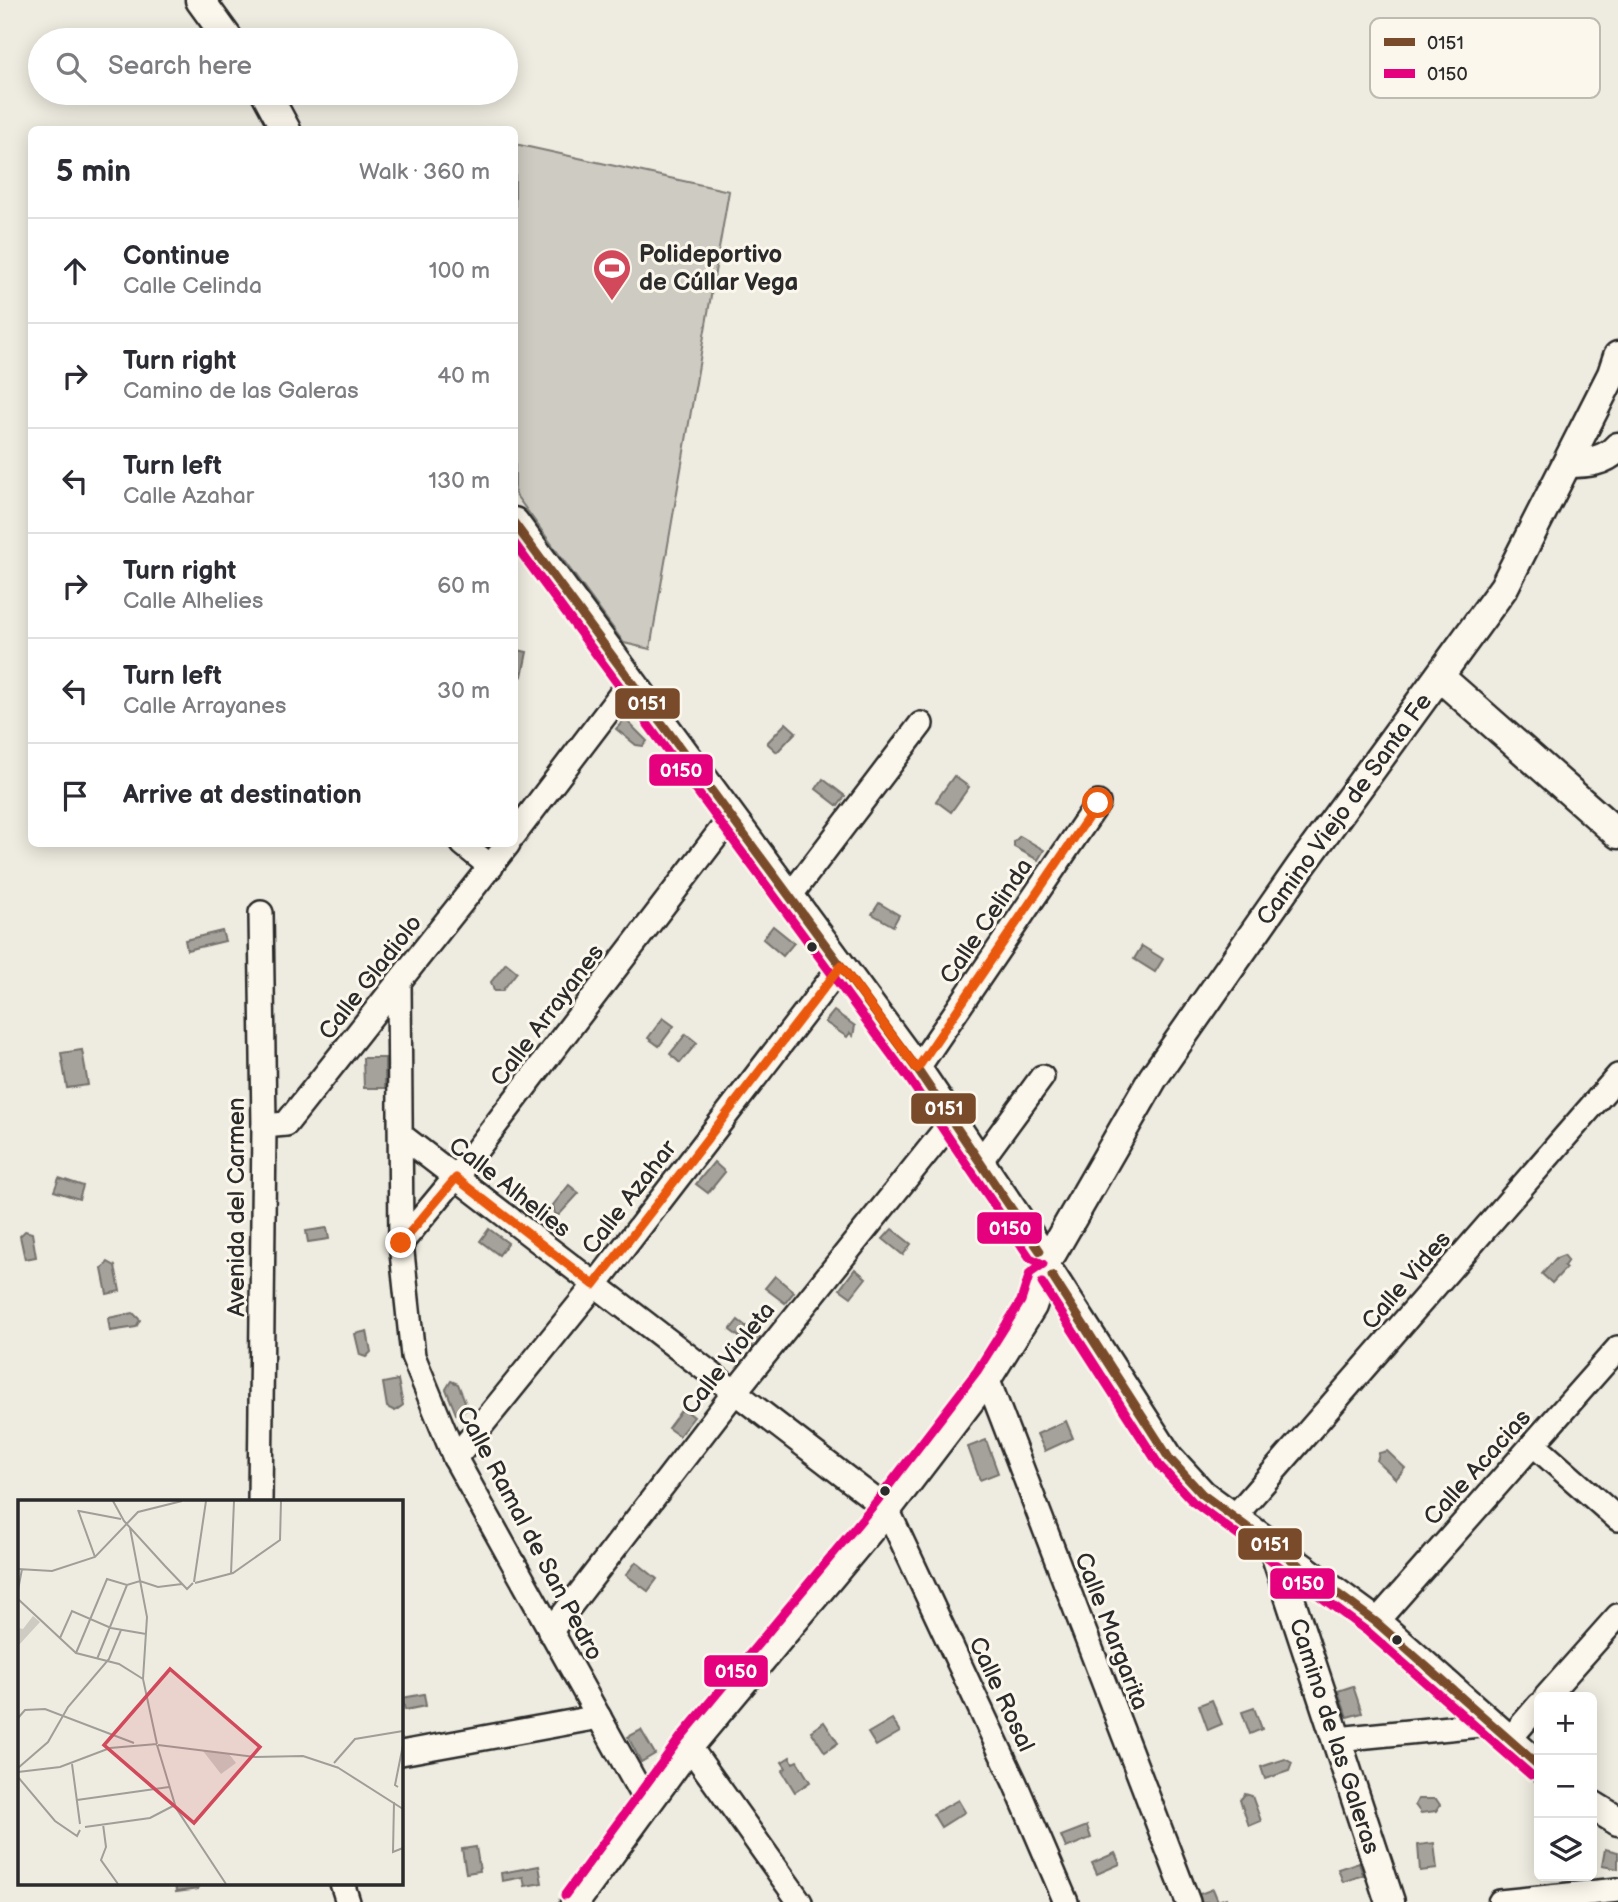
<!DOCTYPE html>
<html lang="en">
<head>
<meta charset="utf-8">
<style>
  :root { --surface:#fff; --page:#f2f2f3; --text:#2b2b33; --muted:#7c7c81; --line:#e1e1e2 }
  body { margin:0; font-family:"Balsamiq Sans",sans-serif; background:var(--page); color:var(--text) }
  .controls { position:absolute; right:21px; bottom:21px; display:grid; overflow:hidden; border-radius:10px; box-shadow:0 4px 18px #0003 }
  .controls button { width:63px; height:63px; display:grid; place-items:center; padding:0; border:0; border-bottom:2px solid var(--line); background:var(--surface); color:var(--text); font:35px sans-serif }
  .stop { position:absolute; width:21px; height:21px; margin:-16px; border:5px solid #ea580c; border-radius:50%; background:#fff }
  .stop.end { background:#ea580c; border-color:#fff; box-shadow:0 2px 7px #0008 }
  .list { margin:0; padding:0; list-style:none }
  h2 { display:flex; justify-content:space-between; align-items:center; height:91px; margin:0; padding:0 28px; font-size:30px }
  h2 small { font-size:23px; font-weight:400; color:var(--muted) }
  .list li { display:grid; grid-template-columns:46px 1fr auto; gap:21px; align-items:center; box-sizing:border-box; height:105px; padding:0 28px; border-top:2px solid var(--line) }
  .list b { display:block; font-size:26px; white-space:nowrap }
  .list p { margin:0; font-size:23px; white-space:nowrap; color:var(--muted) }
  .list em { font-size:23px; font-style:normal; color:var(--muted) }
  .icon { flex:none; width:38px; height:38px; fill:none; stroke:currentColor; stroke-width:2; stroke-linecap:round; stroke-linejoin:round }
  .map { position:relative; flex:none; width:1618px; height:1902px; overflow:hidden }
  .search { position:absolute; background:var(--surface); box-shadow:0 4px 18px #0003; left:28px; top:28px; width:490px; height:77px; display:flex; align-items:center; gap:18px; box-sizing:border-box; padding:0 24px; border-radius:38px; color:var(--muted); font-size:26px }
  .panel { position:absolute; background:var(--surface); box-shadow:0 4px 18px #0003; left:28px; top:126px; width:490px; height:721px; border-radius:10px }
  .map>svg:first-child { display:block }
  .green { fill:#cecbc2; stroke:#7c7b76; stroke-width:2 }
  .water { fill:#a4a29a; stroke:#74726e; stroke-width:2 }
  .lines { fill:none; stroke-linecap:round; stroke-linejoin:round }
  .minor-casing { stroke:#2b2b2b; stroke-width:28 }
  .tertiary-casing { stroke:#2b2b2b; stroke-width:33 }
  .minor { stroke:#fbf7ec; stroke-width:23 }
  .tertiary { stroke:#fbf7ec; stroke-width:28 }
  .bus-1-casing { stroke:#fbf7ec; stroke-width:14 }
  .bus-2-casing { stroke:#fbf7ec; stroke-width:14 }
  .bus-1 { stroke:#7a4b2a; stroke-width:9 }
  .bus-2 { stroke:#e5007d; stroke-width:9 }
  .route { stroke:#ea580c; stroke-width:9 }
  .bus-dot { fill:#2b2b2b; stroke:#fbf7ec; stroke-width:2.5 }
  .labels { text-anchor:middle; stroke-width:6; stroke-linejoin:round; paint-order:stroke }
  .poi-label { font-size:24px; font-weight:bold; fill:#2b2b2b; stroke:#fbf7ec; text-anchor:start }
  .street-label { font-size:24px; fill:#2b2b2b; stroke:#fbf7ec }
  .inset-road { fill:none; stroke:#a09e98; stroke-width:2 }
  .view { fill:#d1495b; fill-opacity:0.15; stroke:#d1495b; stroke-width:3.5 }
  .inset-edge { fill:none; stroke:#2b2b2b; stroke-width:3.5 }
  .key { fill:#fbf7ec; stroke:#bdbab2; stroke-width:2 }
  .key-label { font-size:19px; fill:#2b2b2b }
  .line-badge { stroke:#fbf7ec; stroke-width:2.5 }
  .badge-label { font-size:19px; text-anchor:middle; font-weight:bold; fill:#fff }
</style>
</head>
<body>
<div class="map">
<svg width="1618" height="1902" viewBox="0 0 1618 1902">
  <rect width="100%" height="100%" fill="#eeebe0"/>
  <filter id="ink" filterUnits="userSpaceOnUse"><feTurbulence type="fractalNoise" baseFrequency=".0143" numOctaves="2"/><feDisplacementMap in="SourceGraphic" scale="14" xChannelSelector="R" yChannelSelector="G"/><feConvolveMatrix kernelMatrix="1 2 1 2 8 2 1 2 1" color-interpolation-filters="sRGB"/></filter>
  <g filter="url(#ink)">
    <!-- green -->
    <path class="green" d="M515 144 729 191 650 649 624 643 515 494Z"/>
    <!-- water -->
    <g class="water">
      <path d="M518 650 527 652 522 676 515 671Z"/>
      <path d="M625 719 647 741 643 746 636 745 616 729Z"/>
      <path d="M786 723 796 732 777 752 767 743Z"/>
      <path d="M954 776 969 787 951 812 936 801Z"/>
      <path d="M823 779 845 796 838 806 816 789Z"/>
      <path d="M1020 836 1044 850 1038 860 1014 847V842Z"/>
      <path d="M879 903 899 915 893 926 872 914Z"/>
      <path d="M773 926 794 943 783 956 763 939Z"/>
      <path d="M222 931 225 941 187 950 185 940Z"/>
      <path d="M1142 946 1163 959 1155 972 1134 959Z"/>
      <path d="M506 963 517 972 502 991H494L491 982Z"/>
      <path d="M834 1011 855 1026 853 1036 850 1033 847 1037 825 1022Z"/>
      <path d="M663 1018 674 1026 659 1046 648 1038Z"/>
      <path d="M686 1034 697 1043 680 1063 670 1054Z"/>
      <path d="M82 1050 88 1085 67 1088 61 1053Z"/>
      <path d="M363 1058H385V1088H364Z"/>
      <path d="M714 1162 725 1172 708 1193 696 1184Z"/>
      <path d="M59 1178 83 1186 79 1199 54 1191Z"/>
      <path d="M569 1185 579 1193 559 1215 555 1214 553 1205Z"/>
      <path d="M327 1228 329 1239 308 1242 306 1231Z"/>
      <path d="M489 1229 508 1243 499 1255 480 1241Z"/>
      <path d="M892 1229 911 1244 903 1255 883 1239Z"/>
      <path d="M25 1231 32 1233 36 1257 25 1259 20 1236Z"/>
      <path d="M1564 1255 1568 1260 1564 1266 1566 1268 1552 1283 1542 1274 1556 1258Z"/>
      <path d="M108 1262 115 1266 120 1291 107 1294 102 1269Z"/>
      <path d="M855 1269 866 1278 851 1297 840 1289Z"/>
      <path d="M775 1276 794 1292 785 1303 765 1288Z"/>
      <path d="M133 1313 140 1320 136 1327 110 1331 108 1318Z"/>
      <path d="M738 1320 761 1338 754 1348 730 1330Z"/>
      <path d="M367 1331 371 1352 366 1357 360 1355 355 1334Z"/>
      <path d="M398 1380 403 1405 395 1411 387 1407 383 1383Z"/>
      <path d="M451 1381 458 1384 468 1409 456 1414 446 1389Z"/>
      <path d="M683 1408 694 1417 679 1436 668 1428Z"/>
      <path d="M1066 1421 1073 1438 1045 1451 1037 1434Z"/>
      <path d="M986 1440 998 1473 980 1480 968 1447Z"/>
      <path d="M1387 1451 1405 1468 1396 1479 1377 1461 1379 1453Z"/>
      <path d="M636 1562 657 1579 648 1591 626 1575Z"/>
      <path d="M1353 1686 1362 1713 1347 1717 1338 1691Z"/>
      <path d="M424 1694 426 1706 405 1710 402 1698Z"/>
      <path d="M1212 1700 1222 1724 1208 1730 1199 1705Z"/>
      <path d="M1254 1708 1262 1729 1250 1734 1242 1712Z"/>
      <path d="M892 1719 900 1732 876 1746 868 1733Z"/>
      <path d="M824 1722 838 1743 825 1752 811 1731Z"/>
      <path d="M641 1730 655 1754 641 1762 628 1737Z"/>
      <path d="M790 1757 793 1763 797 1761 810 1782 795 1792 782 1771 786 1768 782 1762Z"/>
      <path d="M1285 1759 1292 1763 1289 1771 1265 1779 1261 1767Z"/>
      <path d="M1245 1794 1252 1796 1261 1821 1249 1826 1240 1800Z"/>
      <path d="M1418 1799H1436L1440 1805 1436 1811 1421 1813 1415 1805Z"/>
      <path d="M958 1800 965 1812 941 1827 933 1814Z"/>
      <path d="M1087 1826 1091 1838 1066 1848 1061 1836Z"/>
      <path d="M1434 1843 1437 1869 1420 1871 1418 1845Z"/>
      <path d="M476 1847 480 1871 466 1873 462 1849Z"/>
      <path d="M1605 1849 1618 1852V1869L1602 1866Z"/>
      <path d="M1115 1853 1120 1864 1097 1874 1092 1863Z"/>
      <path d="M1359 1862 1363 1875 1343 1882 1338 1869Z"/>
      <path d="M539 1866 542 1883 525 1886 523 1877 502 1881 501 1873Z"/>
      <path d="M175 1883H201L198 1889 176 1892Z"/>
      <path d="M1213 1889 1218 1901 1226 1898 1227 1902H1199L1197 1895Z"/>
    </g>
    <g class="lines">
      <defs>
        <g id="minor">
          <path d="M514 835 631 681"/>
          <path d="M463 844 491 867"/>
          <path d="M790 896 921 724"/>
          <path d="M399 982 401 1243 413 1356 455 1458 646 1802"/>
          <path d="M917 1069 1098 803"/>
          <path d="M264 1126 286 1124 508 844"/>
          <path d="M402 1136 887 1509 1015 1783 1066 1902"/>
          <path d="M979 1163 1042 1077"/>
          <path d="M401 1243 455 1178 731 817"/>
          <path d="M987 1378 1188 1902"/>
          <path d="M1533 1444 1618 1519"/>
          <path d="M455 1458 595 1285 841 966"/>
          <path d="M260 1501 264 1126 261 913"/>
          <path d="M1234 1517 1618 1076"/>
          <path d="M1376 1622 1618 1348"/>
          <path d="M550 1632 734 1393 952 1121"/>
          <path d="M1546 1697 1618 1616"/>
          <path d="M1337 1739 1490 1724"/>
          <path d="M1508 1741 1539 1705"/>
          <path d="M689 1746 800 1902"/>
          <path d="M401 1753 599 1717"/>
          <path d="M342 1883 348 1902"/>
          <path d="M1500 1902 1618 1890"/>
        </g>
        <g id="tertiary">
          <path d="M200 0 229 40"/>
          <path d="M266 93 286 130"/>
          <path d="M1568 463C1586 463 1605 462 1618 447"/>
          <path d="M514 522 917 1069 1040 1251"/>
          <path d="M1440 677 1618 834"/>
          <path d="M1052 1253 1153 1078 1301 866 1504 587 1612 374 1618 356"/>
          <path d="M1052 1276 1169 1458 1202 1494 1376 1622 1539 1766"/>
          <path d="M1273 1547 1390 1902"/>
          <path d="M1592 1805 1618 1821"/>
          <path d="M575 1902 689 1746 887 1509 987 1378 1032 1306 1041 1279"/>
        </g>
      </defs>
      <!-- minor casing -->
      <use href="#minor" class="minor-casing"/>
      <!-- tertiary casing -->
      <use href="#tertiary" class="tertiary-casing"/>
      <!-- minor -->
      <use href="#minor" class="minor"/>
      <!-- tertiary -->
      <use href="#tertiary" class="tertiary"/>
      <defs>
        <g id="bus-1">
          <path d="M514 523 917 1069 1040 1251"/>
          <path d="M1052 1276 1169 1458 1202 1494 1376 1622 1539 1766"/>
        </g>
        <g id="bus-2">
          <path d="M514 543 907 1076 1030 1258 1043 1264 1030 1273 1021 1301 977 1371 877 1501 680 1738 565 1895"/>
          <path d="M1042 1283 1159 1465 1193 1502 1368 1632 1531 1775"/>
        </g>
      </defs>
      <!-- bus-1 casing -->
      <use href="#bus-1" class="bus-1-casing"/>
      <!-- bus-2 casing -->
      <use href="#bus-2" class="bus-2-casing"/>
      <!-- bus-1 -->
      <use href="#bus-1" class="bus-1"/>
      <!-- bus-2 -->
      <use href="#bus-2" class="bus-2"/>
    </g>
  </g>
  <g class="lines" filter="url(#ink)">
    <!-- route -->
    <path class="route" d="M401 1243 456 1178 594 1285 841 966 917 1069 1098 803"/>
  </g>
  <!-- icons -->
  <defs>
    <symbol id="stadium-pin" viewBox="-11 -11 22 30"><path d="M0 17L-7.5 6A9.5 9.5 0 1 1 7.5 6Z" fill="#d1495b" stroke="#fbf7ec"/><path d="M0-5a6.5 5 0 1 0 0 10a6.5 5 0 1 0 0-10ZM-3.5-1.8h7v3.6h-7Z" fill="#fff"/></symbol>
  </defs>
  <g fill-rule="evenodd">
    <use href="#stadium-pin" x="590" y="246" width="44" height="60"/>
  </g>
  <!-- markers -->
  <g class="bus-dot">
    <circle cx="812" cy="947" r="6"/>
    <circle cx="885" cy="1491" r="6"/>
    <circle cx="1397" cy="1640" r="6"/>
  </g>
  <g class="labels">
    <!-- poi labels -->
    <g class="poi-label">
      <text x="639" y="262">Polideportivo<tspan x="639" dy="28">de Cúllar Vega</tspan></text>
    </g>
    <!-- street labels -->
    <g class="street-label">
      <text transform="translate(1344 809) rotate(-54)" y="8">Camino Viejo de Santa Fe</text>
      <text transform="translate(986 921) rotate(-56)" y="8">Calle Celinda</text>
      <text transform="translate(370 977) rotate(-52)" y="8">Calle Gladiolo</text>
      <text transform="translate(547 1015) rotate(-53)" y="8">Calle Arrayanes</text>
      <text transform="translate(510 1187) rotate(38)" y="8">Calle Alhelies</text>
      <text transform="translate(629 1197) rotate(-52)" y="8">Calle Azahar</text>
      <text transform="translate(236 1207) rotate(-90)" y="8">Avenida del Carmen</text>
      <text transform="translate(1406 1280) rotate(-49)" y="8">Calle Vides</text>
      <text transform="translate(728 1358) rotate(-52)" y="8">Calle Violeta</text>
      <text transform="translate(1477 1467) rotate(-48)" y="8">Calle Acacias</text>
      <text transform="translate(530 1533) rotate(62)" y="8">Calle Ramal de San Pedro</text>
      <text transform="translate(1112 1631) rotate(69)" y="8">Calle Margarita</text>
      <text transform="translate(1002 1694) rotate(65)" y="8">Calle Rosal</text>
      <text transform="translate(1335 1736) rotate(72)" y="8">Camino de las Galeras</text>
    </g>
  </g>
  <!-- overview -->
  <g transform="translate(18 1500)">
    <rect width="385" height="385" fill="#eeebe0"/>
    <path d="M15 116 22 122 0 146V128L5 129ZM185 251 211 254 218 263 203 274Z" fill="#cecbc2"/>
    <path class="inset-road" d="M95 1 106 21 147 66 169 89 175 83M60 10 77 57M61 11 103 19M112 28 129 117 125 179 139 244M0 69 34 71 77 57 120 12 164 1M213 74 216 1M176 82 188 1M177 83 215 73 262 40 263 1M0 90 4 69M0 99 58 153 101 164 125 179M42 138 54 111 93 128 128 134M58 153 89 79 109 85 122 81 140 87 164 84M79 159 109 85M0 218 7 210 27 209 116 243M139 245 158 308 208 384M140 245 237 257 285 256 321 268M316 263 337 239 385 231M54 264 62 324M319 267 385 309M0 268 30 242 50 207 91 159 103 130M0 272 42 267 92 248 139 244M0 277 37 321 59 336 62 330M380 287 377 285 385 245M59 300 151 287M376 302 375 352 385 348M85 324 88 347 83 360 100 384M67 327 132 318 155 306"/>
    <path class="view" d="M152 169 242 247 176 323 86 245Z"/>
    <rect width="385" height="385" class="inset-edge"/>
  </g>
  <!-- legend -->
  <rect x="1370" y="18" width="230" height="80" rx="10" class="key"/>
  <rect x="1384" y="38" width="31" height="8" fill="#7a4b2a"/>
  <rect x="1384" y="69" width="31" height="9" fill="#e5007d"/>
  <g class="key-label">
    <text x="1427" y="49">0151</text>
    <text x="1427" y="80">0150</text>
  </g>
  <g class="line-badge">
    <rect x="614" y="687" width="67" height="33" rx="7" fill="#7a4b2a"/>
    <rect x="648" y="753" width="66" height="34" rx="7" fill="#e5007d"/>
    <rect x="910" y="1092" width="67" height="33" rx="7" fill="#7a4b2a"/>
    <rect x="976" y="1211" width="67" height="34" rx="7" fill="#e5007d"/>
    <rect x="1237" y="1527" width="66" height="34" rx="7" fill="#7a4b2a"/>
    <rect x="1269" y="1567" width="67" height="33" rx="7" fill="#e5007d"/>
    <rect x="703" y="1654" width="66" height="34" rx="7" fill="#e5007d"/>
  </g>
  <g class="badge-label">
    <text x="647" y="710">0151</text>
    <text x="681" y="777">0150</text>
    <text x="944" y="1115">0151</text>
    <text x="1010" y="1235">0150</text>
    <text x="1270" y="1551">0151</text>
    <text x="1303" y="1590">0150</text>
    <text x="736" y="1678">0150</text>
  </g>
</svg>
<div class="controls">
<button>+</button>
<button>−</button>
<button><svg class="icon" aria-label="layers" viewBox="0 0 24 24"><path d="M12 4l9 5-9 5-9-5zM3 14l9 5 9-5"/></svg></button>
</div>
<div class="stop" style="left:1098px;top:803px"></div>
<div class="stop end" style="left:401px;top:1243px"></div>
<div class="search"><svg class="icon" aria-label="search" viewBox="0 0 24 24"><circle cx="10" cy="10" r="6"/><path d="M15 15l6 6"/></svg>Search here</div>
<section class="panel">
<h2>5 min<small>Walk · 360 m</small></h2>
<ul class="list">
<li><svg class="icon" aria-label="ahead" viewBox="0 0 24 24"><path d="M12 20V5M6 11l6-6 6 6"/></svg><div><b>Continue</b><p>Calle Celinda</p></div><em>100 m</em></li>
<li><svg class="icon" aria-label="right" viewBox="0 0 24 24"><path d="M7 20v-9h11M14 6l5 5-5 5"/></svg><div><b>Turn right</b><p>Camino de las Galeras</p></div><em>40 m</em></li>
<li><svg class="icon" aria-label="left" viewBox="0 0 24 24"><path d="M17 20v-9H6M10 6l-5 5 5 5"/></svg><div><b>Turn left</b><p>Calle Azahar</p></div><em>130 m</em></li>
<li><svg class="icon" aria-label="right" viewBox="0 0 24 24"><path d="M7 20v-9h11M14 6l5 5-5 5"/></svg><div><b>Turn right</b><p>Calle Alhelies</p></div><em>60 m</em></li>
<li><svg class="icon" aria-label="left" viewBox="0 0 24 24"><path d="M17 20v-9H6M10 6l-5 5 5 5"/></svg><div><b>Turn left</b><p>Calle Arrayanes</p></div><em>30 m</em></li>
<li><svg class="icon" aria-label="arrive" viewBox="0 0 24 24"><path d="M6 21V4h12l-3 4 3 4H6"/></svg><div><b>Arrive at destination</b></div></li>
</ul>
</section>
</div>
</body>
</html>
